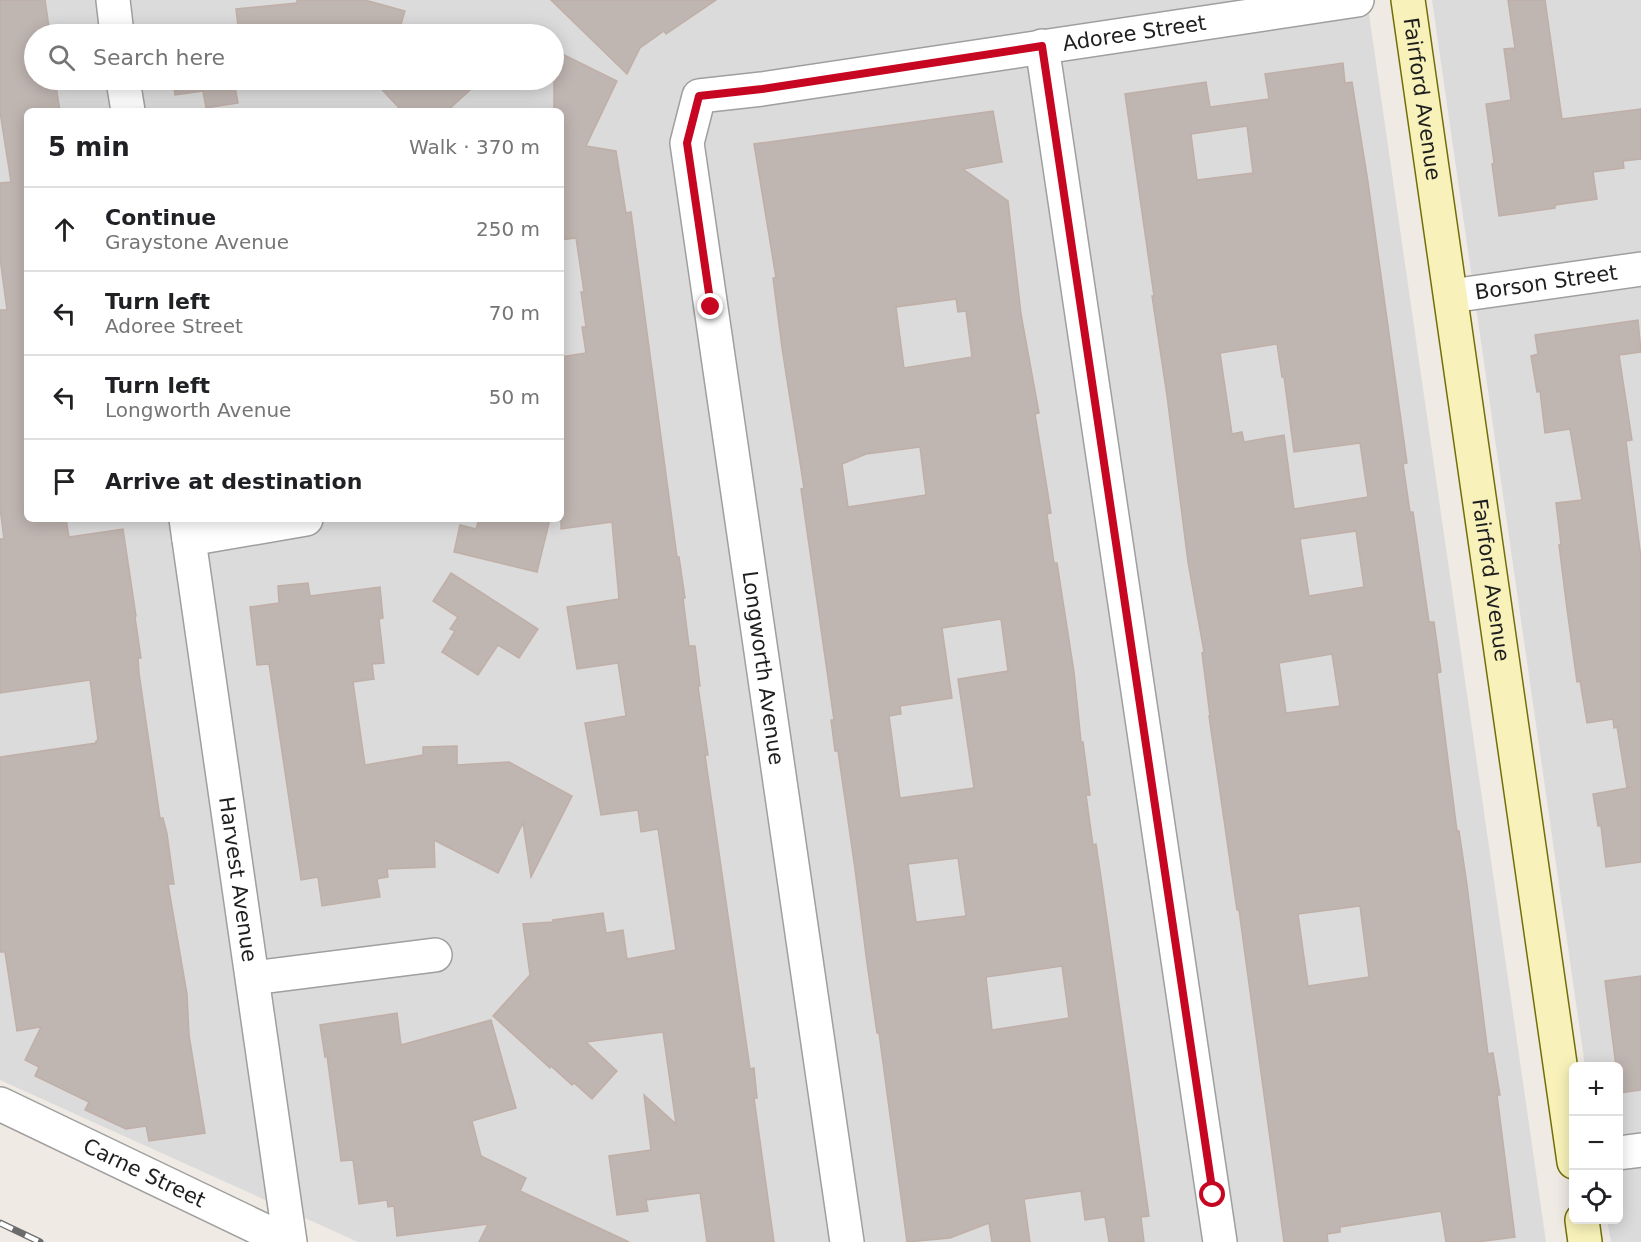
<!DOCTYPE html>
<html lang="en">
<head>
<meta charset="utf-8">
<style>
  :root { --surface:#fff; --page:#f6f6f6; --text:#202124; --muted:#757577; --line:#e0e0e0 }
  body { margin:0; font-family:"DejaVu Sans",sans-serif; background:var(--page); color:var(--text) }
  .controls { position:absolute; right:18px; bottom:18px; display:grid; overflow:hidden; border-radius:9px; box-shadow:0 3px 15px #0003 }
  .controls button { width:54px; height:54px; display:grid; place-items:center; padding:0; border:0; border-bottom:2px solid var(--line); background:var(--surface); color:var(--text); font:30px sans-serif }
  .stop { position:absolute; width:18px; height:18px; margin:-14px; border:4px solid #c70621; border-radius:50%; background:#fff }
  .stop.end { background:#c70621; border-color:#fff; box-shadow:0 2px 6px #0008 }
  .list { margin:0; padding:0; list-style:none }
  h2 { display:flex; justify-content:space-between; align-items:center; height:78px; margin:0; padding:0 24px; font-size:26px }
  h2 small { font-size:20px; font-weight:400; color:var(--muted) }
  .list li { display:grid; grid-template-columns:39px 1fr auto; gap:18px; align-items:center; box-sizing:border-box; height:84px; padding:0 24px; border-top:2px solid var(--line) }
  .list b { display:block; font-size:22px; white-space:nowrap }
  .list p { margin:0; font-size:20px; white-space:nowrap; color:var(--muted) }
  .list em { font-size:20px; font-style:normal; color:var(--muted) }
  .icon { flex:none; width:33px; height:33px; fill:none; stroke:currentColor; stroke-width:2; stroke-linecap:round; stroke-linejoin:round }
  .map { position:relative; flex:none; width:1641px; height:1242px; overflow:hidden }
  .search { position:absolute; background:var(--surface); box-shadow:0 3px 15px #0003; left:24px; top:24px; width:540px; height:66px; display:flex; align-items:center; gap:15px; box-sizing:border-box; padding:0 21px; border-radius:33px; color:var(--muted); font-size:22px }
  .panel { position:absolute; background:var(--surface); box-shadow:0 3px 15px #0003; left:24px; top:108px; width:540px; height:414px; border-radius:9px }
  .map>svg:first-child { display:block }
  .residential { fill:#dcdbdb; fill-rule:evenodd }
  .building { fill:#bfb5b1; stroke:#c0afa7; stroke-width:1.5; fill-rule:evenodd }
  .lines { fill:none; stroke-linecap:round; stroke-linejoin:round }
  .street-casing { stroke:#9f9f9f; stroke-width:36 }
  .secondary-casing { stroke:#736f08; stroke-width:36 }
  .street { stroke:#fff; stroke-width:33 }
  .secondary { stroke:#f8f2ba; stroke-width:33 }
  .rail-casing { stroke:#6c6c6c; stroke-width:7 }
  .rail { stroke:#fff; stroke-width:4.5; stroke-dasharray:14; stroke-linecap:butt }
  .route { stroke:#c70621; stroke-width:8 }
  .labels { text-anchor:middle; stroke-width:6; stroke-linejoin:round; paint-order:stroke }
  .street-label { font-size:21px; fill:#1e1e1e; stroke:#fff }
</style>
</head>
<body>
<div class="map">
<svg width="1641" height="1242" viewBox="0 0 1641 1242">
  <rect width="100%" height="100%" fill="#efeae4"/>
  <!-- residential -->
  <g class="residential">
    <path d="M0 0H1367L1546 1242H358L0 1080ZM34 34H554V80H34ZM27 111H561V519H27Z"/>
    <path d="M1432 0H1641V1242H1611L1607 1220H1618V1066H1585Z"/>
  </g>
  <!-- building -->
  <g class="building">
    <path d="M0 0H45L50 34H34V80H55L60 111H27V519H66L69 537 123 529 136 616 135 617 141 658H138L139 673 160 818H163L167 834 174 884H168L187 994 189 1035 205 1133 149 1141 146 1126 126 1129 85 1110 89 1102 35 1076 39 1067 25 1060 41 1027 17 1031 5 952H0V757L96 743V741L98 740 90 680 0 693V539H4L0 508V310H7L0 258V183L11 182 0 112Z"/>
    <path d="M297 0H365L405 11 398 34H181L238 26 236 9 297 3Z"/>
    <path d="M551 0H716L666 34 664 31 640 48 627 74Z"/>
    <path d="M1508 0H1545L1562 119 1641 109V159L1623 161 1624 168 1593 172 1597 199 1555 205V208L1499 216 1492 164 1494 163 1486 104 1511 100 1504 49 1515 48Z"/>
    <path d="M554 50 617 81 586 146 616 151 626 213 631 212 677 557H679L685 598H683L689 646H695L700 686H698L708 755H705L750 1069 754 1068 757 1098H754L774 1242H707L700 1193 646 1200 648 1211 617 1215 609 1156 651 1150 644 1095 676 1124 663 1032 586 1042 617 1071 592 1099 574 1083 572 1085 551 1066 550 1068 493 1016 530 975 523 924 553 922V920L603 913 606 933 623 930 627 959 676 950 658 829 641 832 638 810 601 815 585 723 626 716 618 663 577 669 567 607 619 599 612 522 561 529V357L586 353 582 327H586L581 292H584L576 238 561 240V111H554Z"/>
    <path d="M1343 63 1345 83 1352 82 1368 182 1407 463 1403 464 1410 512H1413L1429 622H1434L1441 672 1437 673 1457 831H1459L1467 885 1488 1054 1493 1053 1500 1095H1497L1515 1237 1477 1242H1446L1441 1211 1340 1227V1232L1327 1234 1328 1242H1284L1239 910H1237L1209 716H1210L1202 653 1204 652 1188 562 1167 396 1152 296H1154L1125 94 1206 82 1210 107 1269 99 1265 74ZM1247 126 1253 173 1197 180 1191 134ZM1277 344 1282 377H1284L1294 452 1360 443 1368 497 1294 509 1284 435 1244 442 1242 432 1232 434 1220 353ZM1356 531 1364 587 1309 596 1300 539ZM1332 654 1340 706 1286 713 1279 663ZM1360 906 1369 977 1308 986 1298 914Z"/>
    <path d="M173 80H302L235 87 238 103 206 108 203 91 175 95Z"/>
    <path d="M373 80H481L447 111H402Z"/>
    <path d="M993 111 1002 162 963 169 1008 201 1021 314 1039 413 1035 414 1051 513 1047 514 1054 563H1057L1074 672 1081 742H1083L1090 795H1086L1093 845 1096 844 1102 884 1149 1216 1141 1217 1144 1242H1109L1105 1217 1085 1220 1081 1191 1024 1199 1030 1242H992L989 1223 950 1238 907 1242 879 1033H877L867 963 855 869 838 751H835L831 720H834L801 489 804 488 782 348 773 278H776L754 144ZM956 299 958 312 966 311 972 357 904 368 896 307ZM920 447 926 495 848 507 842 464 866 454ZM1001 619 1008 671 958 679 974 788 900 798 889 716 901 714 900 706 952 698 942 628ZM958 858 966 916 916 922 908 864ZM1062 966 1069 1018 992 1030 986 977Z"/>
    <path d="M1638 320 1641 352 1619 355 1632 440 1626 441 1641 558V862L1606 867 1601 826H1598L1593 794 1633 787 1627 788 1617 727 1614 728 1613 719 1587 723 1580 681 1577 682 1567 609 1559 545H1561L1556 503 1582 500 1570 429 1545 433 1540 391 1537 392 1531 356 1538 354 1535 335Z"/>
    <path d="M479 519H550L537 572 454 552 460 525 476 529Z"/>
    <path d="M451 573 538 629 519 658 498 645 478 675 442 652 455 631 450 629 458 617 433 601Z"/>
    <path d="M308 583 310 596 380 587 383 618 379 619 384 663 372 664 374 679 353 682 365 765 423 755V747L457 746V765L509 762 572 796 531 877 523 823 498 873 434 840 435 867 387 869 388 877 377 879 380 897 322 906 318 877 301 880 269 664 257 665 250 607 279 603 278 586Z"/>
    <path d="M1641 976V1090L1619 1093 1618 1066H1616L1605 981Z"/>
    <path d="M397 1013 401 1045 491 1020 516 1108 472 1121 481 1156 526 1178 520 1191 629 1242H479L488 1224 397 1236 394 1206 388 1207 387 1200 359 1204 353 1160 341 1161 327 1056 325 1057 320 1025Z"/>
  </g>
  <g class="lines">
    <defs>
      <g id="street">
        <path d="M113 0 117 34"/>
        <path d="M1042 46 1220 1242"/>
        <path d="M123 80 128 111"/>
        <path id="s1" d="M1451 296 1641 269"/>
        <path id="s2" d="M186 519 290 1242"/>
        <path d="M189 539 306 519"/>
        <path d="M253 978 435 955"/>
        <path id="s3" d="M0 1104 288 1242"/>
        <path d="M1618 1153 1641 1150"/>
        <path id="s4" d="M847 1242 687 143 699 96 762 89 1357 0"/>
      </g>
      <g id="secondary">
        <path id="s5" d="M1408 0 1574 1162"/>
        <path d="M1582 1220 1585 1242"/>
      </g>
    </defs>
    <!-- street casing -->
    <use href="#street" class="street-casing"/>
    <!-- secondary casing -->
    <use href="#secondary" class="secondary-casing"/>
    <!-- street -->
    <use href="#street" class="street"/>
    <!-- secondary -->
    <use href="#secondary" class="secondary"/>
    <defs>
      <path id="rail" d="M0 1223 40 1242"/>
    </defs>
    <!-- rail casing -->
    <use href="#rail" class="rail-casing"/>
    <!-- rail -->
    <use href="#rail" class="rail"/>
  </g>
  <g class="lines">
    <!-- route -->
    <path class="route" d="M711 307 687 143 699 96 762 89 1042 46 1213 1195"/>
  </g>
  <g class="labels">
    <!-- street labels -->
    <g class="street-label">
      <text dy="7" stroke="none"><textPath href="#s4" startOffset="1599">Adoree Street</textPath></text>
      <text dy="7" stroke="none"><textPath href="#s5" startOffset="100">Fairford Avenue</textPath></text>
      <text dy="7" stroke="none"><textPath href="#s1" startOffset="96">Borson Street</textPath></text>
      <text dy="7" stroke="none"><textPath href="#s5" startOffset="586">Fairford Avenue</textPath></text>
      <text transform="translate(763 668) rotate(82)" y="7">Longworth Avenue</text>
      <text dy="7" stroke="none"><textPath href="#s2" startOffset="364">Harvest Avenue</textPath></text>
      <text dy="7" stroke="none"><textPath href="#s3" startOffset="160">Carne Street</textPath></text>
    </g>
  </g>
</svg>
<div class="controls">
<button>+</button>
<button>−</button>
<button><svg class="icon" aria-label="locate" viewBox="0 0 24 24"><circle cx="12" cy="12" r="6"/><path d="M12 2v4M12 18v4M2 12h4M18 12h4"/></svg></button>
</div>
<div class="stop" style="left:1213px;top:1195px"></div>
<div class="stop end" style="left:711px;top:307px"></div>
<div class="search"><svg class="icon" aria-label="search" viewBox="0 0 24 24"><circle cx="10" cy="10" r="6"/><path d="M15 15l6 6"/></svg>Search here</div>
<section class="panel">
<h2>5 min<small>Walk · 370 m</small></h2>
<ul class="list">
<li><svg class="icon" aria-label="ahead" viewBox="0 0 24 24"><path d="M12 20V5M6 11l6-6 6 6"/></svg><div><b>Continue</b><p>Graystone Avenue</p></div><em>250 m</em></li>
<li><svg class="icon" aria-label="left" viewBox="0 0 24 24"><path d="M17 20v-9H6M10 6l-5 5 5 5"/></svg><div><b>Turn left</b><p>Adoree Street</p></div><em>70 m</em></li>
<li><svg class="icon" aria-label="left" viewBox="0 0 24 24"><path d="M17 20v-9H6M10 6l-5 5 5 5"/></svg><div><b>Turn left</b><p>Longworth Avenue</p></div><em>50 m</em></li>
<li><svg class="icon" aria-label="arrive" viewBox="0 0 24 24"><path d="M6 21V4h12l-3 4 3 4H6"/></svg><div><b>Arrive at destination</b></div></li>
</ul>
</section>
</div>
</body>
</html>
